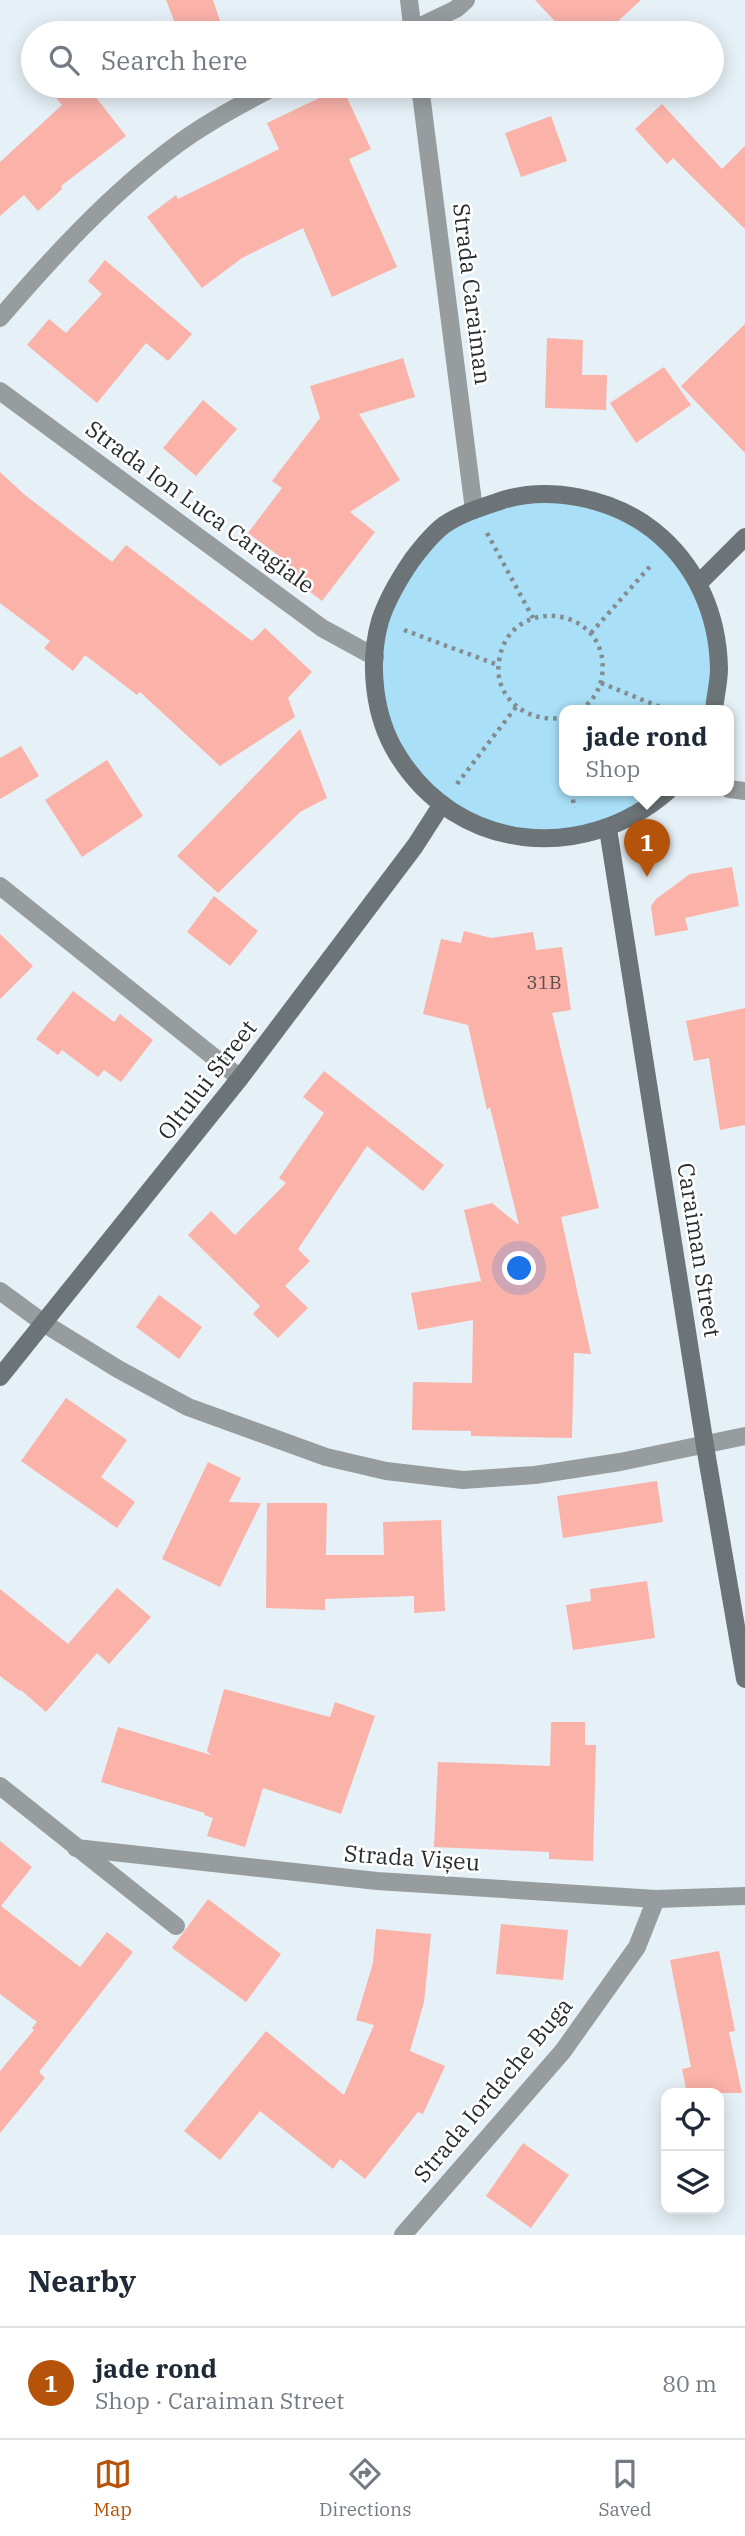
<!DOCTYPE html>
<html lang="en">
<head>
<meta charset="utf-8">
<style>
  :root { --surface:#fff; --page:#f2f2f3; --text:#1f2937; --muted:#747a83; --line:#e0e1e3; --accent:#b45309 }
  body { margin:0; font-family:"IBM Plex Serif",serif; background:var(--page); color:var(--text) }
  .controls { position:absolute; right:21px; bottom:21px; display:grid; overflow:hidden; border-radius:14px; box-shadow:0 4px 18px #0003 }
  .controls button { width:63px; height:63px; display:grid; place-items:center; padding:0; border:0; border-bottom:2px solid var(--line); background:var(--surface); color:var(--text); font:35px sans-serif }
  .you { position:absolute; left:520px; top:1269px; width:24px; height:24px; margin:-18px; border:5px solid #fff; border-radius:50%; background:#1a73e8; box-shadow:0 0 0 10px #1a73e833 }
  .badge { display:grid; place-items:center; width:46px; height:46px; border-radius:50%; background:var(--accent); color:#fff; font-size:23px; font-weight:700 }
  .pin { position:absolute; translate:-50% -58px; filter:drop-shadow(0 2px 4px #0008) }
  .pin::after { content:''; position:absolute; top:37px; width:24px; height:21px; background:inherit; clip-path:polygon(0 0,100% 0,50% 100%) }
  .popup { position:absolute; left:559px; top:705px; width:175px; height:91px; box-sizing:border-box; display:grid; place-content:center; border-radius:14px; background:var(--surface); filter:drop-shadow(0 2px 5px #0005); font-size:23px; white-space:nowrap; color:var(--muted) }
  .popup b { font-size:26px; color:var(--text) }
  .popup::after { content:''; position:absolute; left:50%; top:100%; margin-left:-14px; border:14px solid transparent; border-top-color:var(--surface) }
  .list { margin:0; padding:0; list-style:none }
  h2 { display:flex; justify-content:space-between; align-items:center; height:91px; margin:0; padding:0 28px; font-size:30px }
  h2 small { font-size:23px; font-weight:400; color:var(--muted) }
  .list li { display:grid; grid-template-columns:46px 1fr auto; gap:21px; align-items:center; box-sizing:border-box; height:112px; padding:0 28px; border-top:2px solid var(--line) }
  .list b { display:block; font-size:26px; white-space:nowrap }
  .list p { margin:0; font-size:23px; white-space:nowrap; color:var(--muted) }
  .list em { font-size:23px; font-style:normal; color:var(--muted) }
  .icon { flex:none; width:38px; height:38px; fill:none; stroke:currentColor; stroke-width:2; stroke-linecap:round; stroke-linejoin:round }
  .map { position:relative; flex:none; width:745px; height:2235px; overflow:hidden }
  .search { position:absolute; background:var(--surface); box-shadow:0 4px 18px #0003; left:21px; right:21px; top:21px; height:77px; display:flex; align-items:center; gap:18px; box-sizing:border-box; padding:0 24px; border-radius:38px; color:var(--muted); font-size:26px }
  .sheet { height:203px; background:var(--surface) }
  nav { display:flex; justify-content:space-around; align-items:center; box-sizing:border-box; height:98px; border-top:2px solid var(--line); background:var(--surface); font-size:19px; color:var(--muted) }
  nav a { display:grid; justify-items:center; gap:4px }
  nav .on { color:var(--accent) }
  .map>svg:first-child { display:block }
  .green { fill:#a9e0f8 }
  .building { fill:#fab2a9 }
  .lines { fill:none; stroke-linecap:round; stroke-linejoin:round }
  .path { stroke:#858c90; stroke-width:4.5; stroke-dasharray:3.5 5; stroke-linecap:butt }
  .minor { stroke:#979c9e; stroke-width:18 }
  .tertiary { stroke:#979c9e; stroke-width:18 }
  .secondary { stroke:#6d7477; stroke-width:18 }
  .labels { text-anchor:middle; stroke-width:5; stroke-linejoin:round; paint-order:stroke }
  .number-label { font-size:19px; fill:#5d4e4e }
  .street-label { font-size:23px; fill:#292d2f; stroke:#fff }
</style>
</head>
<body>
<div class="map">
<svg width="745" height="2235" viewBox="0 0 745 2235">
  <rect width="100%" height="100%" fill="#e6f1f7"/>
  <!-- green -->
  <path class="green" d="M505 499 597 501 670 544 713 622 714 711H565V791H668L608 829 518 837 442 804 382 721 380 622 422 547Z"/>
  <!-- building -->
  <g class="building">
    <path d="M166 0H213L224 33H179Z"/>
    <path d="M535 0H641L605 33H566Z"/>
    <path d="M47 86H87L126 136 61 186 62 189 38 211 24 195 0 216V162L62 105Z"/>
    <path d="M342 87 371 149 349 159 397 267 332 297 303 228 242 258 202 288 147 217 176 195 178 199 279 149 267 123Z"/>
    <path d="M662 104 722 169 745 146V229L673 158 667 164 635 129Z"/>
    <path d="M551 116 567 161 521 177 505 133Z"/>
    <path d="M105 260 192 334 168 361 146 343 97 403 27 345 49 319 66 333 102 294 88 281Z"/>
    <path d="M745 324V453L681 386Z"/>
    <path d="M547 338 583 340 582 375H607L606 410 545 408Z"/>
    <path d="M403 358 415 397 359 414 400 480 350 512 375 532 322 601 284 572 290 564 248 533 282 488 272 481 320 418 310 386Z"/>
    <path d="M664 367 691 405 636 443 610 403Z"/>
    <path d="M203 400 237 429 196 476 163 448Z"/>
    <path d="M0 472 25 495 112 562 126 545 252 641 265 628 312 672 288 698 295 717 220 766 140 692 137 695 85 655 73 671 44 648 50 641 0 603Z"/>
    <path d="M300 729 327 798 300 812 218 893 177 856Z"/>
    <path d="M21 746 39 776 0 799V758Z"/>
    <path d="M107 760 143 816 82 857 45 800Z"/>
    <path d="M732 867 739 906 685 918 688 930 655 936 651 906 656 899 690 874Z"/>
    <path d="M214 896 258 931 230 966 187 932Z"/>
    <path d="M464 931 491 938 533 932 536 950 562 947 571 1010 552 1013 599 1208 561 1217 591 1354 574 1353 572 1438 471 1436V1431L412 1430 413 1382 472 1383 473 1320 418 1330 411 1293 481 1281 464 1210 492 1203 519 1225 490 1107 487 1110 468 1025 423 1014 441 939 461 943Z"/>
    <path d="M0 934 33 966 0 999Z"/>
    <path d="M73 991 114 1022 120 1014 153 1040 121 1082 104 1070 98 1077 62 1050 58 1055 36 1039Z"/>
    <path d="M745 1008V1125L720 1130 709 1058 694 1061 686 1021Z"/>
    <path d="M324 1071 444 1165 423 1191 367 1146 298 1249 310 1261 285 1286 308 1308 278 1338 253 1314 260 1306 188 1235 211 1211 235 1235 286 1183 279 1178 324 1113 303 1097Z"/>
    <path d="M159 1295 202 1327 179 1359 136 1327Z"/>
    <path d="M66 1398 127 1440 101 1477 135 1502 117 1528 21 1461Z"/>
    <path d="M208 1462 241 1478 229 1502 261 1503 220 1587 162 1559Z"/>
    <path d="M657 1481 663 1522 563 1538 557 1496Z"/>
    <path d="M267 1503H327L326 1555H384L383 1522 441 1520 445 1611 414 1613V1596L325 1599V1610L266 1608Z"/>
    <path d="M647 1581 655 1638 573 1650 566 1605 591 1601 590 1589Z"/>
    <path d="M117 1588 151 1617 109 1664 97 1653 46 1712 21 1690 20 1691 0 1676V1589L68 1644Z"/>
    <path d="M224 1689 330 1717 335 1702 375 1716 341 1814 263 1788 245 1847 207 1836 213 1818 204 1815 205 1813 101 1782 118 1727 211 1755 207 1751Z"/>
    <path d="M551 1722H585V1745H596L593 1861 549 1859V1852L434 1847 438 1762 550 1766Z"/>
    <path d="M0 1841 32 1867 1 1906 80 1967 107 1932 133 1952 39 2072 45 2078 0 2133V2071L34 2030 32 2028 37 2022 0 1994Z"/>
    <path d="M208 1899 281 1954 246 2002 172 1948Z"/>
    <path d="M501 1924 568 1930 563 1980 496 1974Z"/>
    <path d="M376 1929 431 1934 424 2002 410 2051 445 2066 423 2114 418 2112 365 2179 340 2159 333 2169 260 2111 220 2160 184 2131 266 2031 344 2095 374 2025 356 2020 373 1963Z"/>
    <path d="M719 1951 735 2031 729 2032 742 2093H687L682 2069 691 2067 670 1960Z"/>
    <path d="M523 2143 569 2175 531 2228 486 2196Z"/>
  </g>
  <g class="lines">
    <!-- path -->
    <g class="path">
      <path d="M487 533 533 618"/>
      <path d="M404 630 498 665"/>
      <path d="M591 633 653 563"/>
      <path d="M601 683 670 711"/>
      <path d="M565 717C530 725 493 699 499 661 509 592 612 606 602 676 600 691 591 703 579 711"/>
      <path d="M457 784 516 707"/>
      <path d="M572 791 574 808"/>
    </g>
    <!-- minor -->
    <g class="minor">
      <path d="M409 0 413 33"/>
      <path d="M406 33 456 9 466 0"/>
      <path d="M420 86 474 510"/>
      <path d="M0 318C54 255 112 192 179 143 209 121 243 103 276 86"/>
      <path d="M0 886 240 1078"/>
      <path d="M0 1291 45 1324 118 1369 188 1407 326 1457 386 1471 463 1480 535 1475 620 1462 745 1436"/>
      <path d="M0 1786 176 1926"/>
      <path d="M76 1848 377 1881 656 1899 745 1896"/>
      <path d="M403 2235 563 2051 637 1947 656 1899"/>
    </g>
    <!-- tertiary -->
    <g class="tertiary">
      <path d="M0 391 322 628 375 657"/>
      <path d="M729 789 745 791"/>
    </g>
    <!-- secondary -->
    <g class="secondary">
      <path d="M699 583 745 537"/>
      <path d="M668 791C584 864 457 853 397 754 374 717 368 664 380 621 387 599 399 579 412 560 421 548 432 534 444 525 460 514 479 508 497 502 547 484 612 498 653 530 696 564 718 614 719 669 719 682 715 697 714 711"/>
      <path d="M608 829 705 1446 745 1679"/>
      <path d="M0 1377 240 1078 415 846 442 804"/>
    </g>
  </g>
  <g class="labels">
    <!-- number labels -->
    <g class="number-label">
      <text x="544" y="989">31B</text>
    </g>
    <!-- street labels -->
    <g class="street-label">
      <text transform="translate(472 294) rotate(83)" y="8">Strada Caraiman</text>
      <text transform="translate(200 507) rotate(36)" y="8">Strada Ion Luca Caragiale</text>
      <text transform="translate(207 1080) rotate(-52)" y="8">Oltului Street</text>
      <text transform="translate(699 1250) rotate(81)" y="8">Caraiman Street</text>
      <text transform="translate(412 1858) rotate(4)" y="8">Strada Vișeu</text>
      <text transform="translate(493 2090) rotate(-50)" y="8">Strada Iordache Buga</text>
    </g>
  </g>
</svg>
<div class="controls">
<button><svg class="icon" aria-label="locate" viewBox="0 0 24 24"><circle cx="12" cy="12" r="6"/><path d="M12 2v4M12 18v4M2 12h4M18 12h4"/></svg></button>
<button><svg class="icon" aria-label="layers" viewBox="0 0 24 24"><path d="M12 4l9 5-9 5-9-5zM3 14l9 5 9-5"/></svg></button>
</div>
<div class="you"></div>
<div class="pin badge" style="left:647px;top:877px">1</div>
<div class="popup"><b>jade rond</b>Shop</div>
<div class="search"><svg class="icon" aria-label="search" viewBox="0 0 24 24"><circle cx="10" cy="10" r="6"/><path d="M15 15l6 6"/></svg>Search here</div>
</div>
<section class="sheet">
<h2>Nearby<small></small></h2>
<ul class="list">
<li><span class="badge">1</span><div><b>jade rond</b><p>Shop · Caraiman Street</p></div><em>80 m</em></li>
</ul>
</section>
<nav>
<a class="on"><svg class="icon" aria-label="map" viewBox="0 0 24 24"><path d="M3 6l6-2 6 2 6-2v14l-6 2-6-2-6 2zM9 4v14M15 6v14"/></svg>Map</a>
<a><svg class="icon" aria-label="directions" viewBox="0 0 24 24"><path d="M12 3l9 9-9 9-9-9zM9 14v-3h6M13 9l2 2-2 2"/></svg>Directions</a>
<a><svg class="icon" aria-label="saved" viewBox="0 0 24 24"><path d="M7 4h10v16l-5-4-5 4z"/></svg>Saved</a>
</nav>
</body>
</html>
